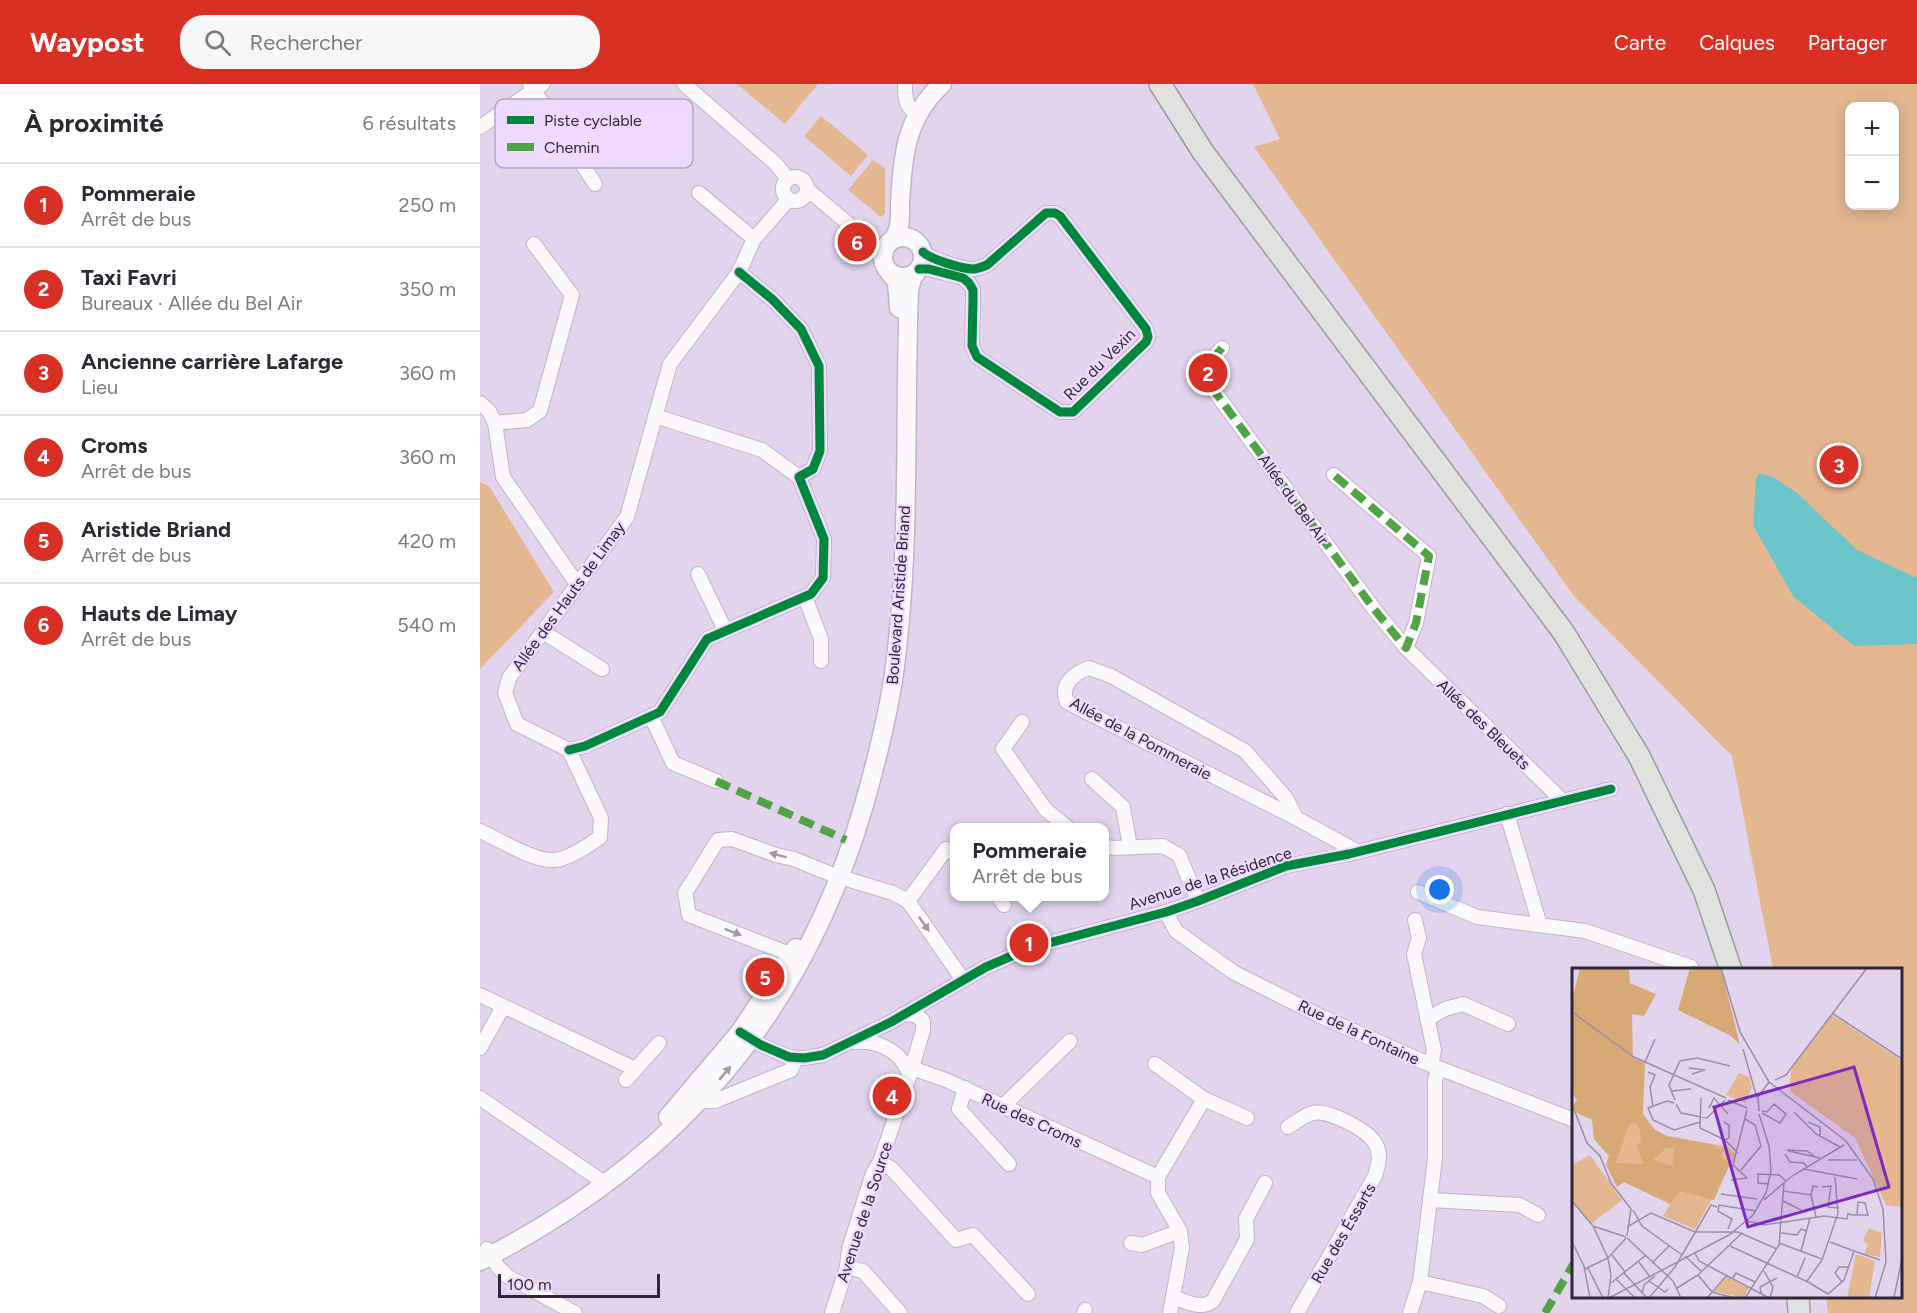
<!DOCTYPE html>
<html lang="fr">
<head>
<meta charset="utf-8">
<style>
  :root { --surface:#fff; --page:#f7f7f7; --text:#2b2b33; --muted:#7c7c81; --line:#e1e1e2; --accent:#d93025 }
  body { margin:0; font-family:Figtree,sans-serif; background:var(--page); color:var(--text) }
  .controls { position:absolute; right:18px; top:18px; display:grid; overflow:hidden; border-radius:12px; box-shadow:0 3px 15px #0003 }
  .controls button { width:54px; height:54px; display:grid; place-items:center; padding:0; border:0; border-bottom:2px solid var(--line); background:var(--surface); color:var(--text); font:30px sans-serif }
  .scale { position:absolute; left:18px; bottom:15px; width:162px; box-sizing:border-box; padding-left:6px; border:3px solid #302638; border-top:0; font-size:16px; line-height:21px; white-space:nowrap; color:#302638; -webkit-text-stroke:4px #efdaff; paint-order:stroke }
  .you { position:absolute; left:960px; top:806px; width:21px; height:21px; margin:-15px; border:4px solid #fff; border-radius:50%; background:#1a73e8; box-shadow:0 0 0 9px #1a73e833 }
  .badge { display:grid; place-items:center; width:39px; height:39px; border-radius:50%; background:var(--accent); color:#fff; font-size:20px; font-weight:700 }
  .pin { position:absolute; translate:-50% -50%; border:3px solid #fff; box-shadow:0 2px 6px #0006 }
  .popup { position:absolute; left:470px; top:739px; width:159px; height:78px; box-sizing:border-box; display:grid; place-content:center; border-radius:12px; background:var(--surface); filter:drop-shadow(0 2px 4px #0005); font-size:20px; white-space:nowrap; color:var(--muted) }
  .popup b { font-size:22px; color:var(--text) }
  .popup::after { content:''; position:absolute; left:50%; top:100%; margin-left:-12px; border:12px solid transparent; border-top-color:var(--surface) }
  .list { margin:0; padding:0; list-style:none }
  h2 { display:flex; justify-content:space-between; align-items:center; height:78px; margin:0; padding:0 24px; font-size:26px }
  h2 small { font-size:20px; font-weight:400; color:var(--muted) }
  .list li { display:grid; grid-template-columns:39px 1fr auto; gap:18px; align-items:center; box-sizing:border-box; height:84px; padding:0 24px; border-top:2px solid var(--line) }
  .list b { display:block; font-size:22px; white-space:nowrap }
  .list p { margin:0; font-size:20px; white-space:nowrap; color:var(--muted) }
  .list em { font-size:20px; font-style:normal; color:var(--muted) }
  .icon { flex:none; width:33px; height:33px; fill:none; stroke:currentColor; stroke-width:2; stroke-linecap:round; stroke-linejoin:round }
  .map { position:relative; flex:none; width:1437px; height:1229px; overflow:hidden }
  header { display:flex; align-items:center; gap:36px; box-sizing:border-box; height:84px; padding:0 30px; background:var(--accent); color:#fff }
  header strong { font-size:28px }
  nav { display:flex; gap:33px; margin-inline-start:auto; font-size:21px }
  .search { width:420px; height:54px; background:var(--page); display:flex; align-items:center; gap:15px; box-sizing:border-box; padding:0 21px; border-radius:24px; color:var(--muted); font-size:22px }
  main { display:flex }
  aside { flex:1; background:var(--surface) }
  .map>svg:first-child { display:block }
  .green { fill:#e4b790; fill-rule:evenodd }
  .water { fill:#6bc5c9 }
  .lines { fill:none; stroke-linecap:round; stroke-linejoin:round }
  .minor-casing { stroke:#c0b4c9; stroke-width:16 }
  .secondary-casing { stroke:#c0b4c9; stroke-width:21 }
  .primary-casing { stroke:#9d9c9c; stroke-width:24 }
  .minor { stroke:#fbf9fc; stroke-width:14 }
  .secondary { stroke:#fbf9fc; stroke-width:18 }
  .primary { stroke:#e1e2df; stroke-width:21 }
  .quiet { stroke:#52a345; stroke-width:8; stroke-dasharray:15 8; stroke-linecap:butt }
  .cycleway-casing { stroke:#efdaff; stroke-width:13 }
  .cycleway { stroke:#00873e; stroke-width:9 }
  .oneway { fill:#a09aa4 }
  .labels { text-anchor:middle; stroke-width:4.5; stroke-linejoin:round; paint-order:stroke }
  .street-label { font-size:16px; fill:#302638; stroke:#efdaff }
  .inset-road { fill:none; stroke:#9b8ea5; stroke-width:1.5 }
  .view { fill:#7b2cbf; fill-opacity:0.15; stroke:#7b2cbf; stroke-width:3 }
  .inset-edge { fill:none; stroke:#302638; stroke-width:3 }
  .key { fill:#efdaff; stroke:#b6a4c3; stroke-width:1.5 }
  .key-label { font-size:16px; fill:#302638 }
</style>
</head>
<body>
<header>
<strong>Waypost</strong>
<div class="search"><svg class="icon" aria-label="search" viewBox="0 0 24 24"><circle cx="10" cy="10" r="6"/><path d="M15 15l6 6"/></svg>Rechercher</div>
<nav><a>Carte</a><a>Calques</a><a>Partager</a></nav>
</header>
<main>
<aside>
<h2>À proximité<small>6 résultats</small></h2>
<ul class="list">
<li><span class="badge">1</span><div><b>Pommeraie</b><p>Arrêt de bus</p></div><em>250 m</em></li>
<li><span class="badge">2</span><div><b>Taxi Favri</b><p>Bureaux · Allée du Bel Air</p></div><em>350 m</em></li>
<li><span class="badge">3</span><div><b>Ancienne carrière Lafarge</b><p>Lieu</p></div><em>360 m</em></li>
<li><span class="badge">4</span><div><b>Croms</b><p>Arrêt de bus</p></div><em>360 m</em></li>
<li><span class="badge">5</span><div><b>Aristide Briand</b><p>Arrêt de bus</p></div><em>420 m</em></li>
<li><span class="badge">6</span><div><b>Hauts de Limay</b><p>Arrêt de bus</p></div><em>540 m</em></li>
</ul>
</aside>
<div class="map">
<svg width="1437" height="1229" viewBox="0 0 1437 1229">
  <rect width="100%" height="100%" fill="#e3d4ee"/>
  <!-- green -->
  <g class="green">
    <path d="M257 0H338L305 40Z"/>
    <path d="M773 0H1437V1229H1348L1346 1213 1420 1212V886L1293 885 1252 672 1094 512 774 63 800 55ZM1370 22H1414V122H1370Z"/>
    <path d="M341 32 388 71 371 92 324 52Z"/>
    <path d="M393 76 405 84V130L401 133 368 106Z"/>
    <path d="M0 398 9 402 74 508 0 585Z"/>
  </g>
  <!-- water -->
  <path class="water" d="M1279 389 1293 393 1317 409 1377 466 1437 494V560L1374 562 1313 512 1273 441 1276 395Z"/>
  <g class="lines">
    <defs>
      <g id="minor">
        <path d="M50 0 115 100"/>
        <path d="M204 0 295 79 308 95"/>
        <path d="M425 0C425 13 425 23 437 30"/>
        <path d="M0 43 63 0"/>
        <circle cx="315" cy="105" r="12"/>
        <path d="M327 105 384 153 402 174"/>
        <path d="M219 109 274 155"/>
        <path d="M439 185H449L483 194 489 199 493 206V216L492 262 497 273 580 328H593L666 258 668 253 666 245 580 132 575 129H566L507 181C502 183 497 185 493 185 482 185 450 175 443 168"/>
        <path d="M742 264C732 276 723 281 727 297L894 525 926 564 1082 716"/>
        <path d="M0 319 9 327 15 339 23 393 97 500"/>
        <path d="M175 332 282 366 319 393"/>
        <path d="M15 339 47 336 60 327 92 211 54 160"/>
        <path d="M854 391 949 472 936 539 926 564"/>
        <path d="M218 490 245 546"/>
        <path d="M325 513 341 555V577"/>
        <path d="M63 548 122 585"/>
        <path d="M171 632 193 679 236 697"/>
        <path d="M542 638 523 665 566 726 588 744"/>
        <path d="M89 666 105 662 180 628 227 555 331 510 343 494 344 455 319 393 333 385 340 367 339 282 321 245 292 215 259 188"/>
        <path d="M89 666 37 640 25 609 29 594 147 433 190 280 259 188 274 155 308 116"/>
        <path d="M612 695 643 723 650 763"/>
        <path d="M1027 730 1060 841"/>
        <path d="M816 734 806 714 765 667 631 592 609 584C594 589 579 601 587 618L816 734 878 768"/>
        <path d="M0 747C20 756 53 777 74 776 86 776 110 761 120 753L121 734 89 666"/>
        <path d="M624 762 633 764 683 762 699 771 718 817"/>
        <path d="M938 808 997 833 1105 847 1211 883"/>
        <path d="M518 812 524 821"/>
        <path d="M428 817 466 765 474 770"/>
        <path d="M686 828 696 847 753 888 840 932 951 981 1094 1036"/>
        <path d="M935 836 939 854 934 870 954 966 951 981"/>
        <path d="M312 871 209 831 205 809 238 756 252 755 296 771 314 775 353 791 413 809 428 817 483 896"/>
        <path d="M0 911 155 985"/>
        <path d="M947 935 965 925 983 920 1028 940"/>
        <path d="M263 950 281 961 309 973 324 974 343 971 411 938 506 883 550 864 686 828 718 817 806 782 869 770 1131 705"/>
        <path d="M376 958C397 956 421 967 428 988"/>
        <path d="M0 964 23 923"/>
        <path d="M675 980 724 1015"/>
        <path d="M426 982 466 996 678 1093"/>
        <path d="M146 996 179 959"/>
        <path d="M485 1004 479 1025 529 1080"/>
        <path d="M0 1014 126 1100"/>
        <path d="M220 1017H235L311 986 316 974"/>
        <path d="M523 1022 590 957"/>
        <path d="M808 1043C815 1039 824 1031 833 1029 848 1025 887 1046 895 1059 902 1070 898 1081 895 1092L817 1229"/>
        <path d="M400 1078 412 1085 476 1156 493 1151 548 1210"/>
        <path d="M950 1116 1040 1121 1058 1131"/>
        <path d="M651 1159 662 1161 700 1147"/>
        <path d="M7 1165 18 1183 27 1192 95 1229"/>
        <path d="M367 1183 383 1187 420 1229"/>
        <path d="M940 1198 1003 1212 1019 1222"/>
        <path d="M693 1213C707 1218 721 1226 733 1217L767 1155 766 1135 785 1099"/>
        <path d="M352 1229 367 1183 369 1165 393 1089 400 1078 432 984 443 946V937C438 931 430 929 422 931"/>
        <path d="M604 1229 605 1226"/>
        <path d="M690 1229 702 1164 700 1147 678 1109V1093L724 1015 767 1034"/>
        <path d="M930 1229 940 1198 950 1116 955 1074V997L958 984"/>
      </g>
      <g id="secondary">
        <circle cx="423" cy="173" r="20"/>
        <path d="M414 154C421 144 420 131 420 119 423 72 425 34 462 0"/>
        <path d="M410 189 417 198 419 224"/>
        <path d="M188 1033 260 948 316 864"/>
        <path d="M0 1177C196 1077 322 933 384 721 397 675 409 629 415 582 431 458 424 332 429 207L432 194 436 189"/>
      </g>
      <g id="primary">
        <path d="M680 0 723 68 1084 549 1159 672 1224 806 1251 886"/>
        <path d="M1318 1212 1319 1229"/>
      </g>
    </defs>
    <!-- minor casing -->
    <use href="#minor" class="minor-casing"/>
    <!-- secondary casing -->
    <use href="#secondary" class="secondary-casing"/>
    <!-- primary casing -->
    <use href="#primary" class="primary-casing"/>
    <!-- minor -->
    <use href="#minor" class="minor"/>
    <!-- secondary -->
    <use href="#secondary" class="secondary"/>
    <!-- primary -->
    <use href="#primary" class="primary"/>
    <!-- quiet -->
    <g class="quiet">
      <path d="M742 264C732 276 723 281 727 297L894 525 926 564 936 539 949 472 854 391"/>
      <path d="M236 697 366 756"/>
      <path d="M1211 883 1212 886"/>
      <path d="M1065 1229 1094 1179"/>
    </g>
    <defs>
      <g id="cycleway">
        <path d="M439 185H449L483 194 489 199 493 206V216L492 262 497 273 580 328H593L666 258 668 253 666 245 580 132 575 129H566L507 181C502 183 497 185 493 185 482 185 450 175 443 168"/>
        <path d="M89 666 105 662 180 628 227 555 331 510 343 494 344 455 319 393 333 385 340 367 339 282 321 245 292 215 259 188"/>
        <path d="M260 948 281 961 309 973 324 974 343 971 411 938 506 883 550 864 686 828 718 817 806 782 869 770 1131 705"/>
      </g>
    </defs>
    <!-- cycleway casing -->
    <use href="#cycleway" class="cycleway-casing"/>
    <!-- cycleway -->
    <use href="#cycleway" class="cycleway"/>
  </g>
  <!-- one-way arrows -->
  <defs><path id="oneway-solid" d="M-6-.8H1V-3.2L6.5 0L1 3.2V.8H-6Z" transform="scale(1.5)"/></defs>
  <g class="oneway">
    <use href="#oneway-solid" transform="translate(298 771) rotate(-165)"/>
    <use href="#oneway-solid" transform="translate(444 840) rotate(55)"/>
    <use href="#oneway-solid" transform="translate(253 848) rotate(21)"/>
    <use href="#oneway-solid" transform="translate(245 989) rotate(-50)"/>
  </g>
  <g class="labels">
    <!-- street labels -->
    <g class="street-label">
      <text transform="translate(619 280) rotate(-45)" y="6">Rue du Vexin</text>
      <text transform="translate(814 415) rotate(54)" y="6">Allée du Bel Air</text>
      <text transform="translate(418 511) rotate(-86)" y="6">Boulevard Aristide Briand</text>
      <text transform="translate(88 512) rotate(-54)" y="6">Allée des Hauts de Limay</text>
      <text transform="translate(1004 640) rotate(44)" y="6">Allée des Bleuets</text>
      <text transform="translate(661 654) rotate(28)" y="6">Allée de la Pommeraie</text>
      <text transform="translate(730 794) rotate(-18)" y="6">Avenue de la Résidence</text>
      <text transform="translate(879 948) rotate(25)" y="6">Rue de la Fontaine</text>
      <text transform="translate(552 1036) rotate(25)" y="6">Rue des Croms</text>
      <text transform="translate(384 1128) rotate(-72)" y="6">Avenue de la Source</text>
      <text transform="translate(863 1149) rotate(-60)" y="6">Rue des Éssarts</text>
    </g>
  </g>
  <!-- overview -->
  <g transform="translate(1092 884)">
    <rect width="330" height="330" fill="#e3d4ee"/>
    <path d="M262 48 330 93V239L314 237 283 170 219 124 217 117 220 100 257 49ZM167 105 177 109 180 119 173 135 154 127ZM70 146 83 162 97 169 154 178 164 187 123 261 91 248 99 235 38 193 49 162ZM18 187 50 232 19 256 0 232V197ZM297 260 310 265 308 289 292 286 296 277 291 273ZM284 286 303 293 297 330H275ZM155 309 176 320 172 330 142 323Z" fill="#e4b790"/>
    <path d="M8 0H57L58 15 84 26 72 48 60 46 61 90 73 95 71 146 83 162 95 168 139 176 149 182 152 179 149 189 158 195 142 232 107 223 98 236 52 214 45 219 34 197 37 188 22 171 20 152 5 145 1 137 5 132 0 125V31ZM62 155 67 159 69 172 65 178 72 196 44 195 57 157ZM94 180H103L100 198 81 192ZM118 0H149L168 77 159 68 106 42Z" fill="#d6a977" fill-rule="evenodd"/>
    <path class="inset-road" d="M149 0 168 64 197 114 274 173 301 211 311 241 314 294 303 330M0 44 62 89 154 130M260 45 330 91M171 81 185 130M73 94 83 71M117 100 133 102 120 106M76 104 83 107 78 119 81 138M203 112 214 107 295 0M100 123 119 121M129 130 128 160 153 172M103 132 97 117 108 93 125 90 158 98M156 132 175 140M102 135 95 133 76 140 81 152 102 162 128 154M0 136 15 175 28 188 39 215 59 241 55 268M104 136 109 145 135 150 153 132M137 140 142 130 156 146M187 143 186 129 197 114M190 143 195 144 202 136 214 146 208 155 190 145M222 144 244 166 268 179M152 154 157 157V170L153 172M236 154 248 159V168M153 172 166 185M213 186 218 194 232 195 235 199M242 188 235 183 216 182 217 183 248 190M256 192H285M232 201 285 211M169 202 189 178 183 157 173 151M159 212 175 210 161 197 175 142M197 216 186 215V206L207 207 214 213M250 219 259 218 256 239 267 240M211 223 239 227M149 226 185 231M192 232 220 208 272 177M0 233 21 258 36 290 39 307 36 330M211 233 229 242M61 242 70 258 110 287M276 246 281 247H296L293 235 286 234 285 246M244 249 239 227 241 218 246 219M175 253 192 257 252 248 275 251 276 245M21 258 54 269M55 259 79 245 123 264H166L205 281M156 261 160 251 146 243 147 237 184 243M209 265 225 267 229 261 234 263M55 270 101 313 109 330M0 274 12 298 18 330M207 275 250 291M158 278 236 314M229 283 238 250M282 283 308 292M123 285 127 293 197 330M40 287 53 304M113 288 130 304M67 294 78 309M80 295 97 278M16 300 31 330M13 301 36 290 54 270M192 303 201 319 198 330M52 305 75 330M126 307 140 324 163 330M225 309 233 290M44 311 63 330M160 311 164 305 183 314M77 313 93 324 96 321M235 313 250 292 266 245 263 209M236 314 256 326 272 312 282 283 258 274M270 314 263 305 267 299H277M39 315 74 287M105 320 126 307 170 265M70 325 72 317 83 308M189 325 188 319 205 310M322 329 330 291M37 330 157 267 181 247 194 225 199 203 197 178 187 146M77 330 103 299 139 237 145 239M135 330 155 307M173 330 207 277 212 215"/>
    <path class="view" d="M282 99 317 219 176 259 142 139Z"/>
    <rect width="330" height="330" class="inset-edge"/>
  </g>
  <!-- legend -->
  <rect x="15" y="15" width="198" height="69" rx="9" class="key"/>
  <rect x="27" y="32" width="27" height="8" fill="#00873e"/>
  <rect x="27" y="59" width="27" height="8" fill="#52a345"/>
  <g class="key-label">
    <text x="64" y="42">Piste cyclable</text>
    <text x="64" y="69">Chemin</text>
  </g>
</svg>
<div class="controls">
<button>+</button>
<button>−</button>
</div>
<div class="scale">100 m</div>
<div class="you"></div>
<div class="pin badge" style="left:549px;top:859px">1</div>
<div class="popup"><b>Pommeraie</b>Arrêt de bus</div>
<div class="pin badge" style="left:728px;top:289px">2</div>
<div class="pin badge" style="left:1359px;top:381px">3</div>
<div class="pin badge" style="left:412px;top:1012px">4</div>
<div class="pin badge" style="left:285px;top:893px">5</div>
<div class="pin badge" style="left:377px;top:158px">6</div>
</div>
</main>
</body>
</html>
